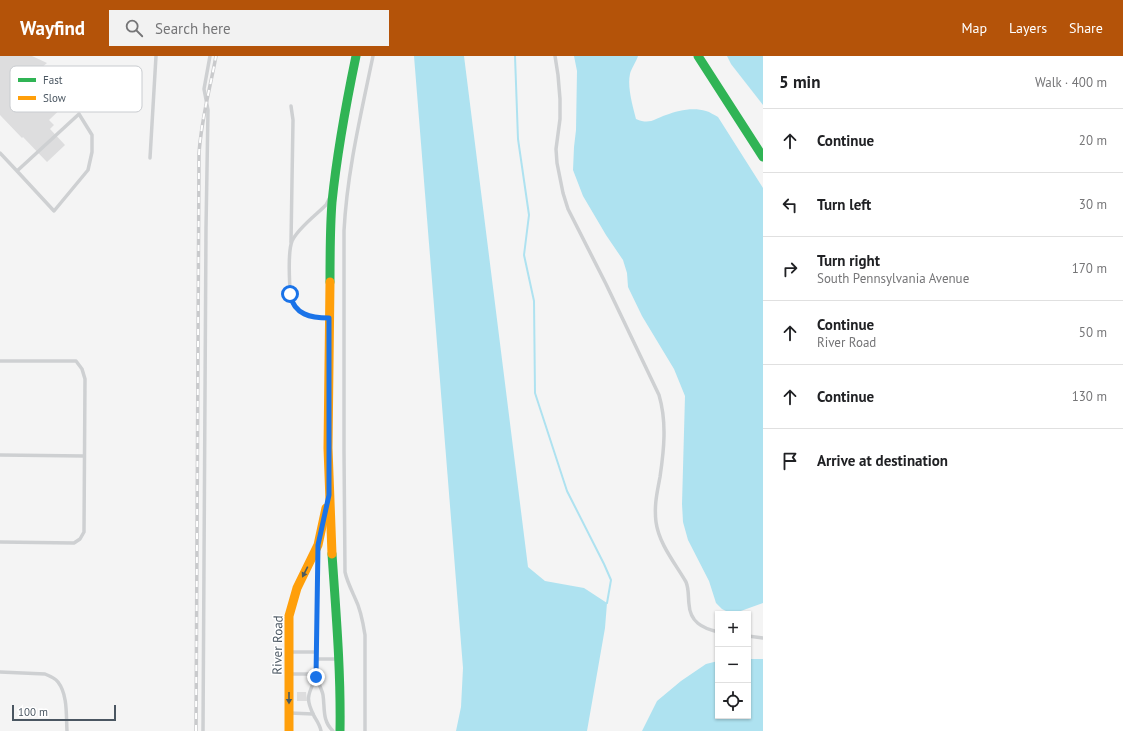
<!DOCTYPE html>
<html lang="en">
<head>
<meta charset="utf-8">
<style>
  :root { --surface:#fff; --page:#f2f2f2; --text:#202124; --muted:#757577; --line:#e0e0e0; --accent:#b45309 }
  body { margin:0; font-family:"PT Sans",sans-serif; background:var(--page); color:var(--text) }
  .controls { position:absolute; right:12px; bottom:12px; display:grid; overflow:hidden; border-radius:0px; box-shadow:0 1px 3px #0004 }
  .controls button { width:36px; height:36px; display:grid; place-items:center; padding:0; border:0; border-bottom:1px solid var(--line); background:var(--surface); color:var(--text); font:20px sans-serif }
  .scale { position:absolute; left:12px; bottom:10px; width:104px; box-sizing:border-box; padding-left:4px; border:2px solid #4a5661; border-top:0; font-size:11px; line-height:14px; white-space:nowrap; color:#4a5661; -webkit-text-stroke:3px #fff; paint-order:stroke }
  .stop { position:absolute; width:12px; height:12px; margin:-9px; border:3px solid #1a73e8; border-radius:50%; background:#fff }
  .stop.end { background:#1a73e8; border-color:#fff; box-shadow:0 1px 4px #0008 }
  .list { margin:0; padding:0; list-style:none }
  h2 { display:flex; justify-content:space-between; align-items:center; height:52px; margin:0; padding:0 16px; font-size:17px }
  h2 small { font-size:13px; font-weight:400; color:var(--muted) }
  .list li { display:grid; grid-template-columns:26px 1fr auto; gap:12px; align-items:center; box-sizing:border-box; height:64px; padding:0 16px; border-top:1px solid var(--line) }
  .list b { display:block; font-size:15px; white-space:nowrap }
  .list p { margin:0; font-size:13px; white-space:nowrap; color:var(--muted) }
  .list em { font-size:13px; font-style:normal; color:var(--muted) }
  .icon { flex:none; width:22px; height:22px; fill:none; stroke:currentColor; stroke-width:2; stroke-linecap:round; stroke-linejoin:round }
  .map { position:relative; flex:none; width:763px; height:675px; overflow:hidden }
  header { display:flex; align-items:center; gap:24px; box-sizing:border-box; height:56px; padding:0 20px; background:var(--accent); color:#fff }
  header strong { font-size:19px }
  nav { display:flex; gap:22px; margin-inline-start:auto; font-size:14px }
  .search { width:280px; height:36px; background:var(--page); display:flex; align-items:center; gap:10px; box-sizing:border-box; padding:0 14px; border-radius:0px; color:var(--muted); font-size:15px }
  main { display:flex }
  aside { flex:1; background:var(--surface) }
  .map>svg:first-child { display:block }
  .water { fill:#aee2f0 }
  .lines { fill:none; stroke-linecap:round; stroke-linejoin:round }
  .stream { stroke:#aee2f0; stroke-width:2 }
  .building { fill:#ddddde }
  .lane { stroke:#ced0d2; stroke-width:3.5 }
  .fast { stroke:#30b455; stroke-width:9 }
  .slow { stroke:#ff9f0a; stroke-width:9 }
  .rail-casing { stroke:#c9cacc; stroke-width:3.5 }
  .rail { stroke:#fff; stroke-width:2; stroke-dasharray:6; stroke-linecap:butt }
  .oneway { fill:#495b60 }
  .route { stroke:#1a73e8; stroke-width:5 }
  .labels { text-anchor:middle; stroke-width:3; stroke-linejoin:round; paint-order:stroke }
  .street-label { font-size:13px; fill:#4a5661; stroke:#fff }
  .key { fill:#fff; stroke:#c9ccd0; stroke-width:1 }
  .key-label { font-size:11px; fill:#4a5661 }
</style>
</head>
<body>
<header>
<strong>Wayfind</strong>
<div class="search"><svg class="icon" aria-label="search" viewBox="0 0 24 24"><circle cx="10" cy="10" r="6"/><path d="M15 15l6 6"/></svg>Search here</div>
<nav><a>Map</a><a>Layers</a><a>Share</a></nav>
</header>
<main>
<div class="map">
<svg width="763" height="675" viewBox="0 0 763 675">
  <rect width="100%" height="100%" fill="#f4f4f4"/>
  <!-- water -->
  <g class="water">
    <path d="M414 0H464L528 511 545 525 584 532 607 547 605 572 587 675H456L461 651 463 612Z"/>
    <path d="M574 0H638C636 6 631 13 630 18 627 31 633 51 636 63 650 69 654 63 666 59 678 54 694 51 706 55 710 56 714 59 718 61L763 132V547L738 556 730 557 722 553 716 547 709 525 688 484 683 466 682 448 685 340 674 313 642 260 628 231 627 217 623 204 606 179 583 140 573 114 574 91 576 74 577 15Z"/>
    <path d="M727 0H763V49L731 8Z"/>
    <path d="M748 603H763V675H642L657 645 681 625 706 608 718 605V660H748Z"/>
  </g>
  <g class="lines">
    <!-- stream -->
    <path class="stream" d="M515 0 518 83 529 159 524 199 534 245 535 337 567 435 604 508 611 524 607 547"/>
  </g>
  <!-- building -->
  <g class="building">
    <path d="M0 0H32L47 7 41 12 70 44 49 64 54 69 50 73 65 89 47 106 23 81 22 82 0 59Z"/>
    <path d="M297 636H306L307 645H297Z"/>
  </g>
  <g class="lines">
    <!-- lane -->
    <g class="lane">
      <path d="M555 0 558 19 560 43V63L556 93 557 107 563 137 568 153 606 228 659 339C667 366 664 394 660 421 657 437 654 449 656 466 659 488 675 507 686 526 689 533 688 540 689 548 690 566 702 572 718 576"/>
      <path d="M291 50 293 64 291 186"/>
      <path d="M0 97 17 115 79 58 92 79V96L88 114 54 155 17 115"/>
      <path d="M150 102 156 0"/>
      <path d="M328 262C310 262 293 258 290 238 290 224 287 198 292 185 298 172 316 159 326 149L329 143"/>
      <path d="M0 305H76L82 313 85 323 84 476 80 483 74 487 0 486"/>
      <path d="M0 399 84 400"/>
      <path d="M318 498 316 621C308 639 305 642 314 660 317 665 320 669 321 675"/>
      <path d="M748 580 763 582"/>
      <path d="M290 596H316"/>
      <path d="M316 603H337"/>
      <path d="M0 616 45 618C50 620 55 622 58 626 68 639 66 660 67 675"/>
      <path d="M290 618H316"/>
      <path d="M316 621C318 627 322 633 323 639 325 652 322 665 333 675"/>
      <path d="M290 657 313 658"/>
      <path d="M203 675 206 172 208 54 204 33 210 0"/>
      <path d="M365 675V579C363 566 361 554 355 542 351 533 347 525 345 516L344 394V175C347 116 361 58 373 0"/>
    </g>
    <!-- fast -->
    <g class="fast">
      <path d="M698 0 763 101"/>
      <path d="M330 226C330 199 330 172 332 146 337 97 346 48 356 0"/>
      <path d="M332 498C336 557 341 616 340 675"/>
    </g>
    <!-- slow -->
    <g class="slow">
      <path d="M330 226 328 392 332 498"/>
      <path d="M289 675V560L297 532 318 489 326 452"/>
    </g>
    <defs>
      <path id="rail" d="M196 675 199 98C201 64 210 33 216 0"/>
    </defs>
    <!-- rail casing -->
    <use href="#rail" class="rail-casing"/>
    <!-- rail -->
    <use href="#rail" class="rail"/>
  </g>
  <!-- one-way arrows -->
  <defs><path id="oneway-solid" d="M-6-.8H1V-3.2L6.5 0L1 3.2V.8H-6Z"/></defs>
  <g class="oneway">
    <use href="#oneway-solid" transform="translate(305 516) rotate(117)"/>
    <use href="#oneway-solid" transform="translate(289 642) rotate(90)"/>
  </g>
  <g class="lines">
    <!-- route -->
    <path class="route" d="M290 238C294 259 311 262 329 262V439L318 489 316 621"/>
  </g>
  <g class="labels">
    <!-- street labels -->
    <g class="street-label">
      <text transform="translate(277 589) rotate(-89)" y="5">River Road</text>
    </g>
  </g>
  <!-- legend -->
  <rect x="10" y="10" width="132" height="46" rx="6" class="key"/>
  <rect x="18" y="22" width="18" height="4" fill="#30b455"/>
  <rect x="18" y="40" width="18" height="4" fill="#ff9f0a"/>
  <g class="key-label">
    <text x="43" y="28">Fast</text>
    <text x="43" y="46">Slow</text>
  </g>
</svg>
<div class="controls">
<button>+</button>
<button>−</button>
<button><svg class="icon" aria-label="locate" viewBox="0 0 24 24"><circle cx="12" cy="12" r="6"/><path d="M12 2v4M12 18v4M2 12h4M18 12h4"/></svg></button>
</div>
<div class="scale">100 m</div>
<div class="stop" style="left:290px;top:238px"></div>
<div class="stop end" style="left:316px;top:621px"></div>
</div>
<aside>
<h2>5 min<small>Walk · 400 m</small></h2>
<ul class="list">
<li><svg class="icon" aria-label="ahead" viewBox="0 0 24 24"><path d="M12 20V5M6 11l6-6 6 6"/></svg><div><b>Continue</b></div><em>20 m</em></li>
<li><svg class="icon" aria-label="left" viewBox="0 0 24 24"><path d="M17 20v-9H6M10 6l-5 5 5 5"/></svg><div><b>Turn left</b></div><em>30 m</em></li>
<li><svg class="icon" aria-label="right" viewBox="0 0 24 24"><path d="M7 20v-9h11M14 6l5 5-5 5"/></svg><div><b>Turn right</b><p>South Pennsylvania Avenue</p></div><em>170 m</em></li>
<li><svg class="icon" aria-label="ahead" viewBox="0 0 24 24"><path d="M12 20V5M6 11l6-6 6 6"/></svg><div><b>Continue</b><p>River Road</p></div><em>50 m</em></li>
<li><svg class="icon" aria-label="ahead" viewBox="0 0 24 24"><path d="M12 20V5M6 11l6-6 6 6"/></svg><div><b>Continue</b></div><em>130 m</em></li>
<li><svg class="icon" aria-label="arrive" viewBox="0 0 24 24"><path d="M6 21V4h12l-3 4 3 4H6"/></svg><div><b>Arrive at destination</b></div></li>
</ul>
</aside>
</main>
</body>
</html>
